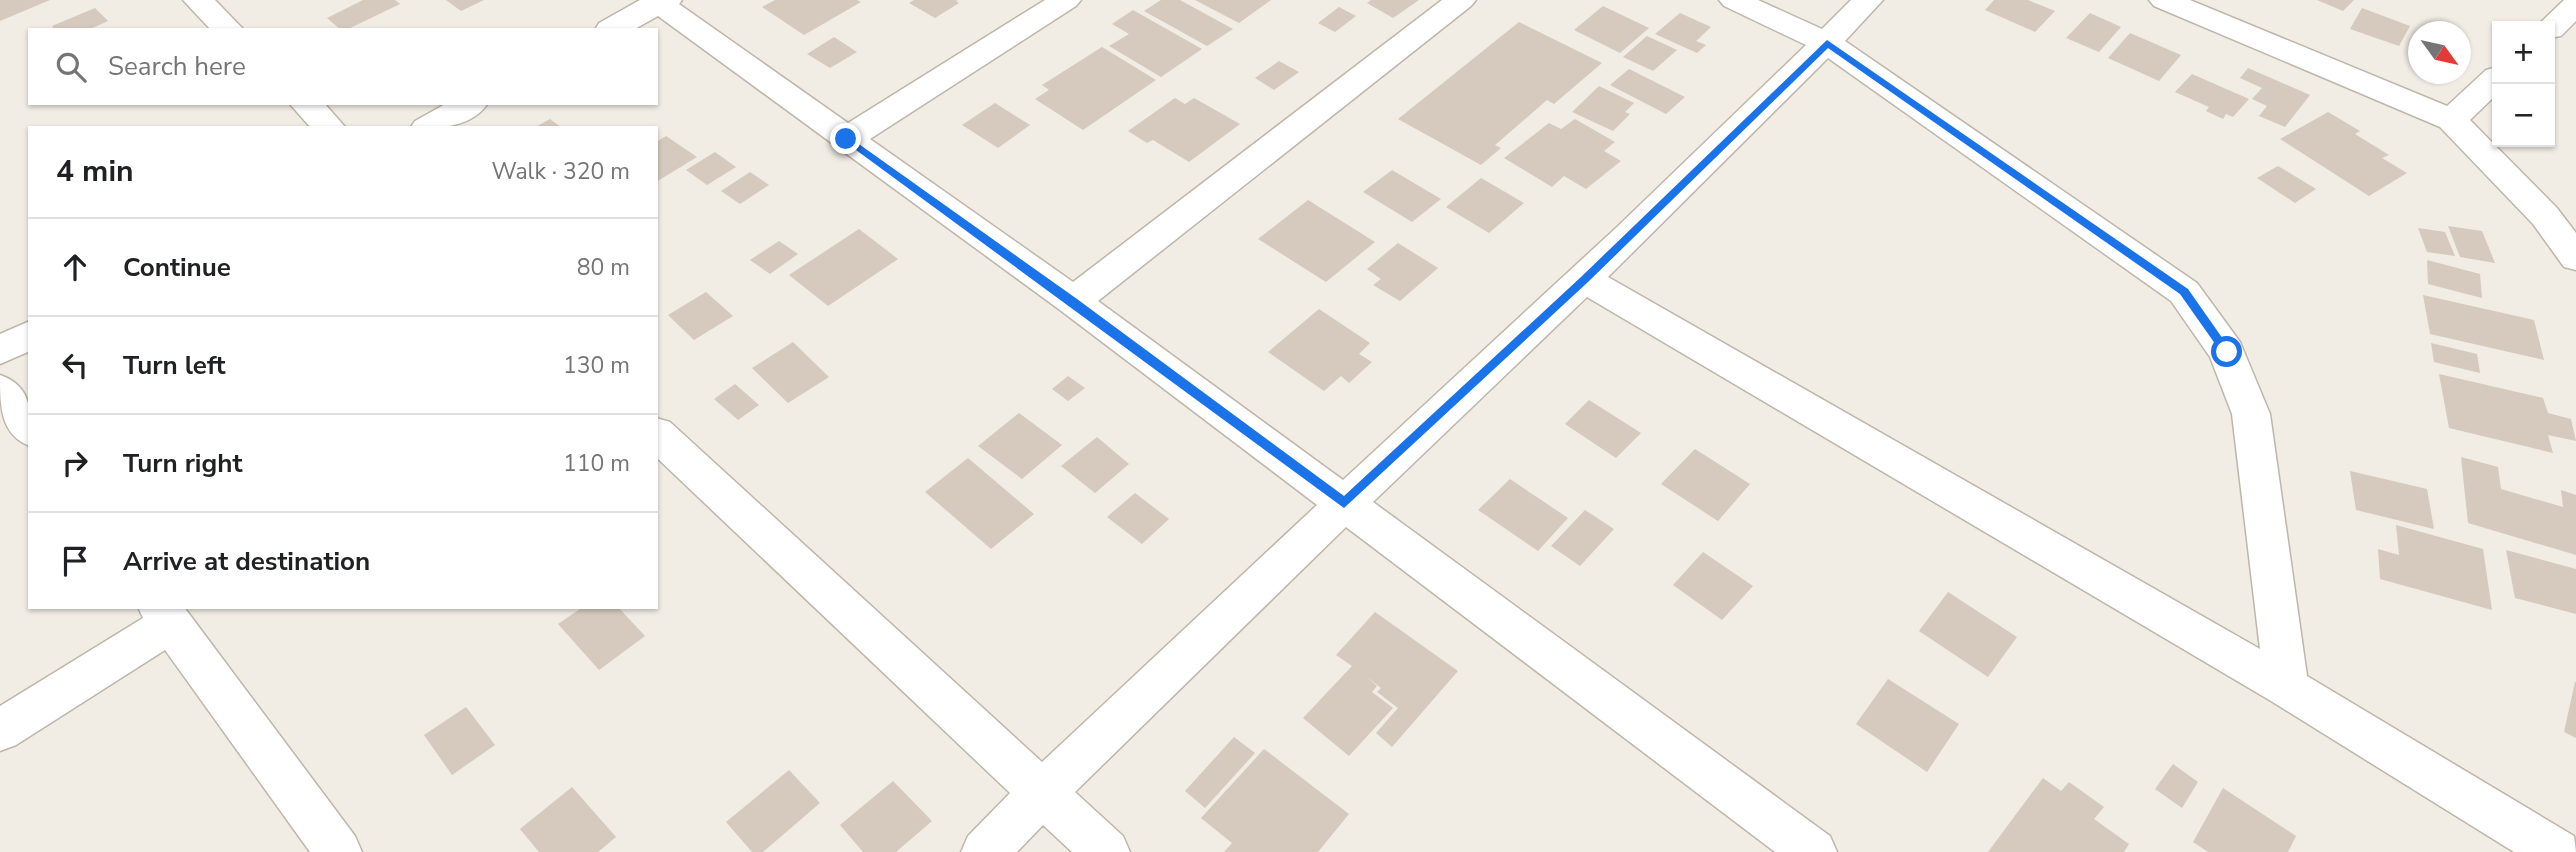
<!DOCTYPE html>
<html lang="en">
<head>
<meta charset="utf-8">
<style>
  :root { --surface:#fff; --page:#f2f2f2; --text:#202124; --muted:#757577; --line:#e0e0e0 }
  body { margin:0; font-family:"Nunito Sans",sans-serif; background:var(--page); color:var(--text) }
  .controls { position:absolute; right:21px; top:21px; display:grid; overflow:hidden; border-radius:0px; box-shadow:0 2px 5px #0004 }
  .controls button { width:63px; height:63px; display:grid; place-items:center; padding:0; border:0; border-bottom:2px solid var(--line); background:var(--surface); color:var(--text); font:35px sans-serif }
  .compass { position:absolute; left:2408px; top:21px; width:63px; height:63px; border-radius:50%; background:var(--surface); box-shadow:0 2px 5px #0004; rotate:123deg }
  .stop { position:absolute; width:21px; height:21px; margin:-16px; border:5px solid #1a73e8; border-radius:50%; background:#fff }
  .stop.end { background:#1a73e8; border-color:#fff; box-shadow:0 2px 7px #0008 }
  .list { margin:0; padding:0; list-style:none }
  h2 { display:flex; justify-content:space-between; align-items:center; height:91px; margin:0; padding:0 28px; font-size:30px }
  h2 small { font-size:23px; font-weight:400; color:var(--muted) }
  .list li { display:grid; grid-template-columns:46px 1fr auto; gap:21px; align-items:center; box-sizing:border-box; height:98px; padding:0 28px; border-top:2px solid var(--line) }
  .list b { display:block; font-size:26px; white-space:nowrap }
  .list em { font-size:23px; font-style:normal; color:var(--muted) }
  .icon { flex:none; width:38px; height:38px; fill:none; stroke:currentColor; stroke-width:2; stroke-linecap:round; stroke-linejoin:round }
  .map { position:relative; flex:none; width:2576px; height:852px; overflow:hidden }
  .search { position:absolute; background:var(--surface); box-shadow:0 2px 5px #0004; left:28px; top:28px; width:630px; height:77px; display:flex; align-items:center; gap:18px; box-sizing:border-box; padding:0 24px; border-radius:0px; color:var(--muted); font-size:26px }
  .panel { position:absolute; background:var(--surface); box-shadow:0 2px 5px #0004; left:28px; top:126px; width:630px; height:483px; border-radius:0px }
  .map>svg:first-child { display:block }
  .building { fill:#d5cabd }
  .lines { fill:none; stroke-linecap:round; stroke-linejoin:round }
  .minor-casing { stroke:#bfb6aa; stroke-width:3 }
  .minor { fill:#fff; fill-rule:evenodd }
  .route { fill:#1a73e8 }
</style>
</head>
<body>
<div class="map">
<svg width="2576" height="852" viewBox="0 0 2576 852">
  <rect width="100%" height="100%" fill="#f1ece4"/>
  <!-- building -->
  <g class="building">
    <path d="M0 0H50L0 21Z"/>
    <path d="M363 0H395L400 4 346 30H341L327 18Z"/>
    <path d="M446 0H484L461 11Z"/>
    <path d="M775 0H857L861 2 804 35 762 7Z"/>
    <path d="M914 0H958L956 1 959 3 935 18 909 3Z"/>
    <path d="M1161 0H1180L1233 29 1207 46 1144 11Z"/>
    <path d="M1195 0H1271L1239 23Z"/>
    <path d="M1371 0H1419L1393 18 1367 3Z"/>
    <path d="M1994 0H2028L2055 11 2035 32 1985 10Z"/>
    <path d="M2317 0H2354L2343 11Z"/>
    <path d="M1603 6 1649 28 1620 53 1574 30Z"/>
    <path d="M1339 7 1356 16 1335 32 1318 23Z"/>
    <path d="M95 8 108 21 88 30H55L52 26Z"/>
    <path d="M2362 8 2410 26 2399 46 2350 29Z"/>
    <path d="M1133 10 1202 49 1161 77 1109 46 1129 34 1112 24Z"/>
    <path d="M1680 13 1711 27 1696 41 1706 45 1697 53 1655 34Z"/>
    <path d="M2090 13 2121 27 2099 52 2066 38Z"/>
    <path d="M1519 22 1602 63 1554 104 1547 100 1495 145 1501 148 1481 165 1398 119Z"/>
    <path d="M2130 33 2181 55 2159 81 2108 58Z"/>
    <path d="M1647 36 1677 50 1653 71 1623 57Z"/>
    <path d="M834 37 857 52 830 68 807 54Z"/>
    <path d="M1102 47 1156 80 1083 130 1035 99 1049 90 1042 85Z"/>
    <path d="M1279 61 1299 72 1274 90 1255 78Z"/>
    <path d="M2248 68 2310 95 2285 127 2259 116 2267 106 2252 99 2262 88 2240 78Z"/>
    <path d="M1629 69 1685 97 1666 114 1610 85Z"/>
    <path d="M2192 74 2249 99 2233 117 2226 114 2223 119 2206 111 2209 107 2175 92Z"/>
    <path d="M1599 86 1634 103 1625 112 1630 114 1613 131 1572 112Z"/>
    <path d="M1175 98 1185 104 1194 98 1240 124 1189 162 1153 140 1147 143 1128 131Z"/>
    <path d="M995 103 1030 125 998 148 962 125Z"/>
    <path d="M2328 112 2360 131 2355 134 2389 155 2382 158 2407 173 2369 196 2280 139Z"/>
    <path d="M550 119 562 128H534Z"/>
    <path d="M1575 119 1615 142 1604 151 1621 161 1586 189 1564 176 1552 187 1504 158 1549 123 1561 129Z"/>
    <path d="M666 136 697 157 656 182V142Z"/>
    <path d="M715 152 736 167 707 185 686 170Z"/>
    <path d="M2278 166 2316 189 2295 203 2257 178Z"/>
    <path d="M1392 170 1441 199 1412 222 1363 192Z"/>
    <path d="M750 172 769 185 740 204 721 191Z"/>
    <path d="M1481 178 1524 203 1489 233 1446 207Z"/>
    <path d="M1308 200 1375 242 1326 282 1258 239Z"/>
    <path d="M2448 226 2482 231 2495 263 2460 257Z"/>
    <path d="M2418 228 2445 232 2455 256 2427 252Z"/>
    <path d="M859 229 898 259 828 306 789 275Z"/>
    <path d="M779 241 798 254 770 274 750 260Z"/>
    <path d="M1398 243 1438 268 1400 301 1373 285 1381 279 1367 269Z"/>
    <path d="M2427 260 2480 274 2482 298 2428 284Z"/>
    <path d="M706 292 733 316 694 340 668 315Z"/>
    <path d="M2423 295 2534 320 2544 360 2430 334Z"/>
    <path d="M1319 309 1370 343 1359 354 1372 362 1349 383 1341 376 1324 391 1268 352Z"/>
    <path d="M793 342 829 377 788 403 752 368Z"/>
    <path d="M2431 343 2477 354 2480 373 2434 362Z"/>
    <path d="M2439 374 2543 398 2548 413 2571 419 2576 441 2548 435 2553 453 2449 428Z"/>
    <path d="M1068 376 1085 388 1068 401 1052 389Z"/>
    <path d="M735 384 759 405 738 420 714 399Z"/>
    <path d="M1589 400 1641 433 1616 458 1565 424Z"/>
    <path d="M1019 413 1062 445 1022 479 978 446Z"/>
    <path d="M1097 437 1129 464 1095 493 1061 466Z"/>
    <path d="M1695 449 1750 484 1718 521 1661 484Z"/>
    <path d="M2461 457 2498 467 2501 489 2563 507 2561 490 2576 495V555L2468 523Z"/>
    <path d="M968 458 1034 514 991 549 925 492Z"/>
    <path d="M2350 471 2427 489 2434 529 2356 510Z"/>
    <path d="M1510 479 1568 518 1538 551 1478 510Z"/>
    <path d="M1135 493 1169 519 1142 544 1107 517Z"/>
    <path d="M1585 510 1614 529 1580 566 1551 546Z"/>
    <path d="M2396 525 2483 549 2492 610 2380 579 2378 549 2399 555Z"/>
    <path d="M2506 550 2576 569V614L2515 598Z"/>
    <path d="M1703 552 1753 586 1722 620 1673 585Z"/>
    <path d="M1948 592 2017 637 1988 677 1919 631Z"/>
    <path d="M583 607H618L645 636 599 670 558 624Z"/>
    <path d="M1375 612 1458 671 1392 747 1376 733 1398 708 1377 692 1381 688 1367 677 1377 686 1372 692 1393 708 1349 756 1303 718 1352 666 1336 655Z"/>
    <path d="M1888 679 1959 724 1927 772 1856 724Z"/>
    <path d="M2575 682H2576V738L2564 732Z"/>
    <path d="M466 707 495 745 452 775 424 735Z"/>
    <path d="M1234 737 1255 753 1205 808 1185 791Z"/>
    <path d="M1264 749 1349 814 1318 852H1224L1232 843 1201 818Z"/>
    <path d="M2173 764 2198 782 2182 808 2155 789Z"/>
    <path d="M789 770 820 803 763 852H752L726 822Z"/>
    <path d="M2043 778 2061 791 2069 782 2104 807 2094 819 2129 844 2124 852H1988Z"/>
    <path d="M893 781 932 821 896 852H863L840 825Z"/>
    <path d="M572 787 616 837 598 852H539L520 829Z"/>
    <path d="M2223 788 2296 836 2288 852H2208L2193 842Z"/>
  </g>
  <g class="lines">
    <defs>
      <g id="minor">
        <path d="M183 0H215L244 30H211Z"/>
        <path d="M640 0H682L679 4 848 123 1045 0H1081L1076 6 870 139 1073 282 1442 0H1476L1471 6 1098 301 1343 480 1617 227 1806 45 1724 6 1719 0H1758L1822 29 1851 0H1883L1845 41 2197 283 2240 342 2270 414 2307 676 2574 836 2576 852H2514L2271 701 1587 297 1373 502 1830 836 1837 852H1775L1346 527 1075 792 1123 836 1130 852H1072L1043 825 1017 852H961L968 836 1010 793 656 457V418L670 422 1042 762 1317 505 1060 310 658 16 633 30H595L599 23ZM1828 58 2171 301 2210 357 2232 414 2260 649 1608 277Z"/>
        <path d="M2149 0H2190L2447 106 2486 70 2497 67V94L2470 120 2557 208 2576 233V270L2564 267 2533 224 2440 127 2154 6Z"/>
        <path d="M2564 0H2576V21L2561 36 2550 38V26H2537Z"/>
        <path d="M289 103H324L346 128H311Z"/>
        <path d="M447 103H488C471 129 437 128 410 128L415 121Z"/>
        <path d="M30 321V351L0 364V334Z"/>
        <path d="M0 375C35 387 30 416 30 446 0 435 0 405 0 375Z"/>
        <path d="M138 607H184L355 836 362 852H310L165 650 16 745 0 751V706L143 618Z"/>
      </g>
    </defs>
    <!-- minor casing -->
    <use href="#minor" class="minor-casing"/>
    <!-- minor -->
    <use href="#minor" class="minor"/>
  </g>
  <!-- route -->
  <path class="route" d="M1827 40 2188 289 2230 349V355H2223L2180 294 1828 48 1588 282 1344 508 841 139 849 137 1077 299 1344 496 1581 277Z"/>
</svg>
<div class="controls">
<button>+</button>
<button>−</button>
</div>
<svg class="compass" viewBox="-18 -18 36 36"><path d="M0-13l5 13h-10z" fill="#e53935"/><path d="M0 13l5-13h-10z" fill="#757577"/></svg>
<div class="stop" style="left:2227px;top:352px"></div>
<div class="stop end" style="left:846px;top:139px"></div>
<div class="search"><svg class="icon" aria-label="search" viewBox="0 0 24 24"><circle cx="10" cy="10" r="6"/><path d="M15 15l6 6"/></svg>Search here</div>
<section class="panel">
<h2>4 min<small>Walk · 320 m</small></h2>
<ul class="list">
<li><svg class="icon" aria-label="ahead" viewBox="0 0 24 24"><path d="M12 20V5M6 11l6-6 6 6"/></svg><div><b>Continue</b></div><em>80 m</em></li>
<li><svg class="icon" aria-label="left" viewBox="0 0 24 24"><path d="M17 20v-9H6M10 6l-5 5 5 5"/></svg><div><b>Turn left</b></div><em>130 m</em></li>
<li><svg class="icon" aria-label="right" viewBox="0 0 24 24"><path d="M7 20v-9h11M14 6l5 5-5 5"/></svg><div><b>Turn right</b></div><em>110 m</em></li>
<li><svg class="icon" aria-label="arrive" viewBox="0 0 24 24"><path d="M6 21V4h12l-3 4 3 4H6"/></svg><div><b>Arrive at destination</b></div></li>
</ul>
</section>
</div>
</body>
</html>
